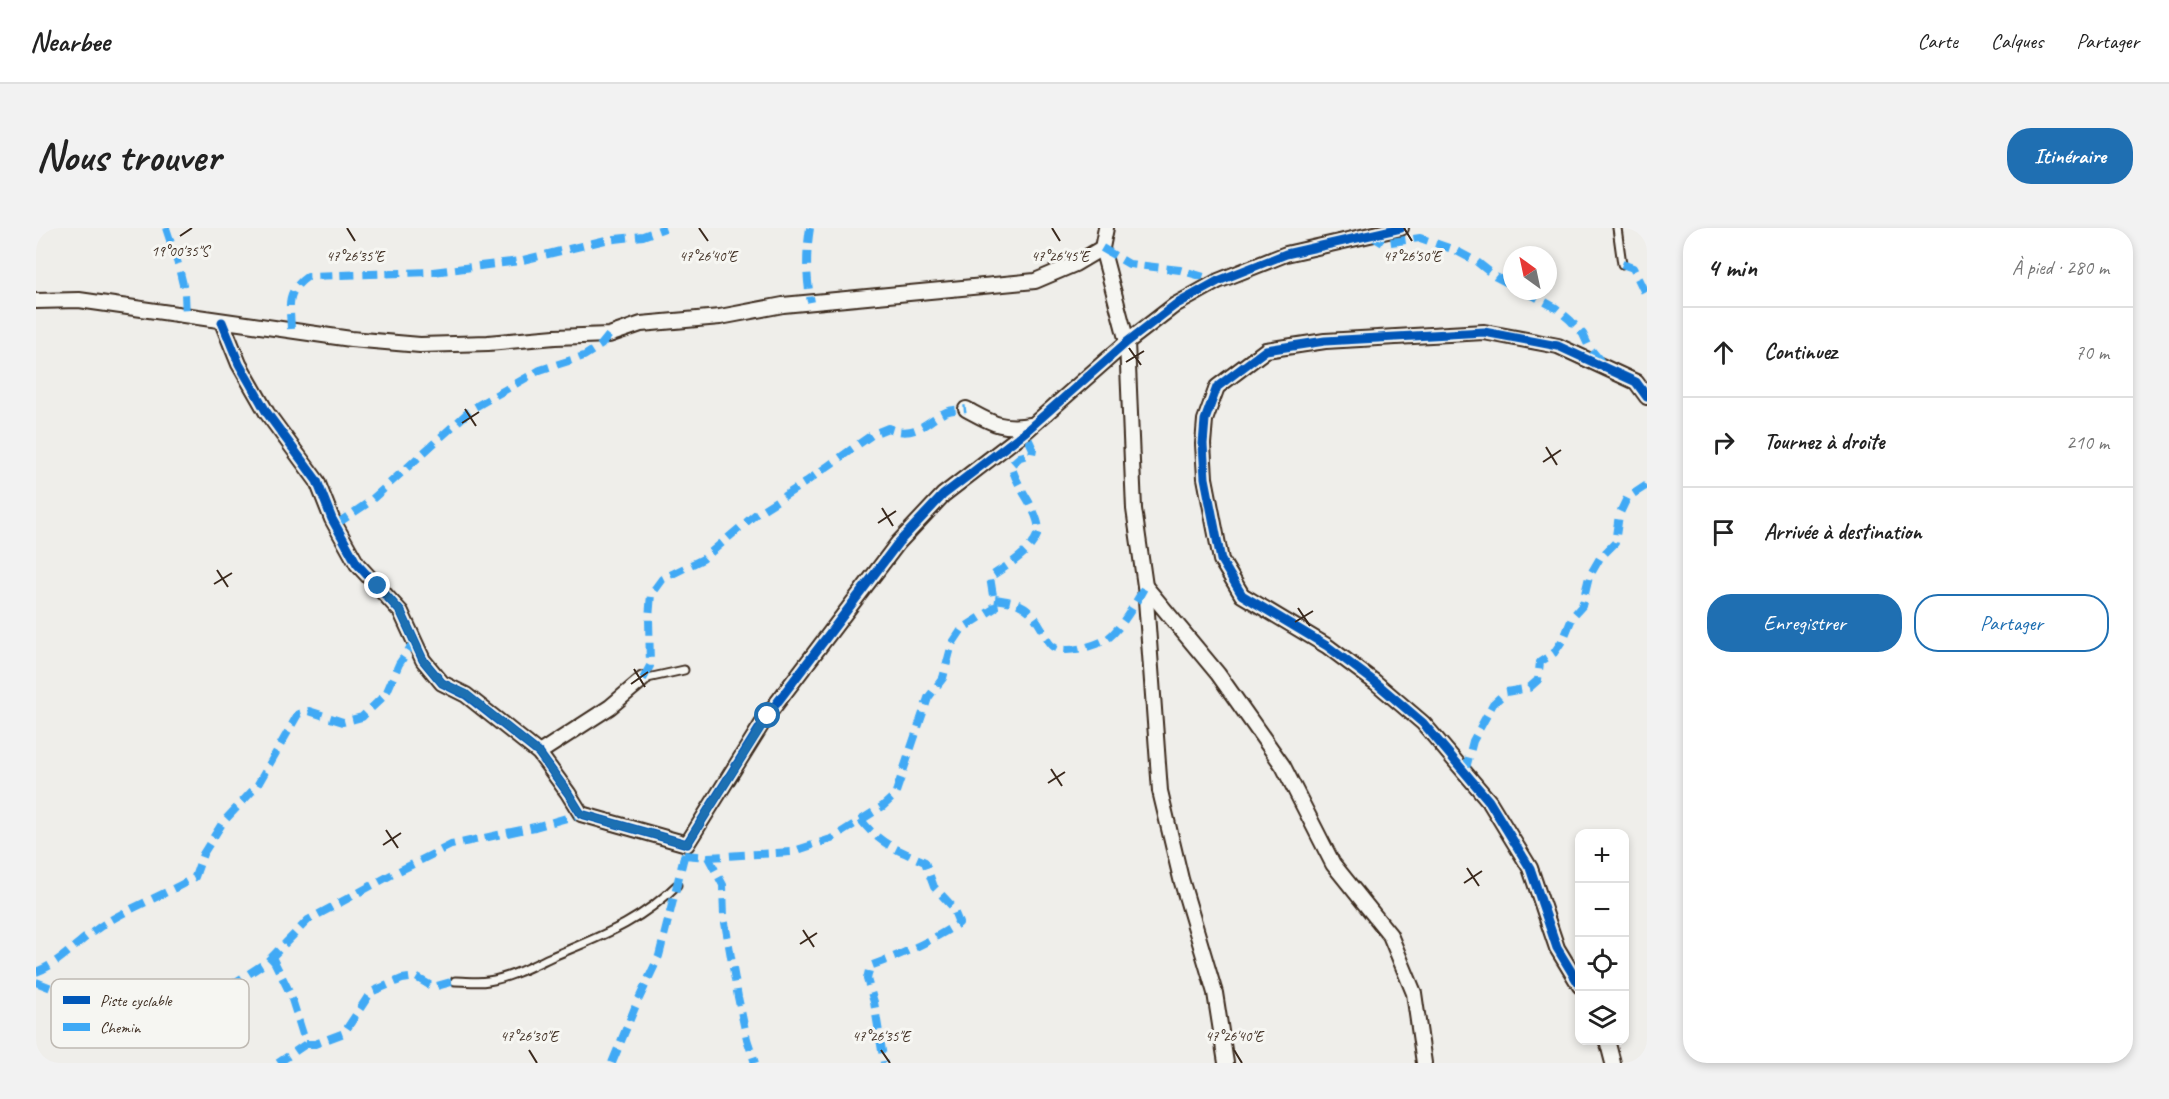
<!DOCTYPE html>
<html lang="fr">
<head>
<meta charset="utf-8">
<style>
  :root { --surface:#fff; --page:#f2f2f2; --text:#222; --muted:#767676; --line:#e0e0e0; --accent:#1f6fb2 }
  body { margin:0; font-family:Caveat,sans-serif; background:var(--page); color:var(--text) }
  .controls { position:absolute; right:18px; bottom:18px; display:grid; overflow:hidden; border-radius:12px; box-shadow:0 3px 9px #0003 }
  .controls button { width:54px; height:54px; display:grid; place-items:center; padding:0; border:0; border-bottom:2px solid var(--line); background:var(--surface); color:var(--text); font:30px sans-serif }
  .compass { position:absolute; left:1467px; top:18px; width:54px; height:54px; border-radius:50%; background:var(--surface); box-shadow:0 3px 9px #0003; rotate:327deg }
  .stop { position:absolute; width:18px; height:18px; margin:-14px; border:4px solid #1f6fb2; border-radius:50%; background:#fff }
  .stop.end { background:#1f6fb2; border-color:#fff; box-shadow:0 2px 6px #0008 }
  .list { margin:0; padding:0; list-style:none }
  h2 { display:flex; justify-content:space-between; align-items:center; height:78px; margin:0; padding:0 24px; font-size:26px }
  h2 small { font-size:20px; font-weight:400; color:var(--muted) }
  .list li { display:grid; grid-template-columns:39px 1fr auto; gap:18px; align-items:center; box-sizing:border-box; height:90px; padding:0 24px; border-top:2px solid var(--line) }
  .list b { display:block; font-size:22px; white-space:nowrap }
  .list em { font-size:20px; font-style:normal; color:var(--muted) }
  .actions { display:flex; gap:12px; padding:18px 24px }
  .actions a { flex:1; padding:14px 0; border:2px solid var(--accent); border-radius:24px; text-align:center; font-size:21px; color:var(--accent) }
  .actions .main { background:var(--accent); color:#fff }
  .icon { flex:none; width:33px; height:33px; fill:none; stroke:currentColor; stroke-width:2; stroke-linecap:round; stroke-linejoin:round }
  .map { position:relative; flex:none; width:1611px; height:835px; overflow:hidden; border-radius:24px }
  header { display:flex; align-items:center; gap:36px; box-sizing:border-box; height:84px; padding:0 30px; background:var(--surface); border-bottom:2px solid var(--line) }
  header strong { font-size:28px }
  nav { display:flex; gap:33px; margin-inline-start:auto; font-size:21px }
  .intro { display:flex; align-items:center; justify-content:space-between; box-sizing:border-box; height:144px; padding:0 36px }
  h1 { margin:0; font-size:42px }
  .button { padding:15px 27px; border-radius:24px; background:var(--accent); color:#fff; font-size:21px; font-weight:700 }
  main { display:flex; gap:36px; padding:0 36px }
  aside { flex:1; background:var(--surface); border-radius:24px; box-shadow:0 3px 9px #0003 }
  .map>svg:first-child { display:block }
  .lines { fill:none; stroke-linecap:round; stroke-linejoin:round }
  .lane-casing { stroke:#3b2a1e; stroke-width:11 }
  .street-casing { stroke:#3b2a1e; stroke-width:18 }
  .lane { stroke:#f6f6f2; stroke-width:7 }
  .street { stroke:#f6f6f2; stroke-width:14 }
  .quiet { stroke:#3fa9f5; stroke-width:8; stroke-dasharray:15 8; stroke-linecap:butt }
  .cycleway-casing { stroke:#f6f6f2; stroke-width:13 }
  .cycleway { stroke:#0057b8; stroke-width:9 }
  .route { stroke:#1f6fb2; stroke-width:8 }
  .ticks { fill:none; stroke:#3b2a1e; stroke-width:2 }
  .key { fill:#f6f6f2; stroke:#beb9b2; stroke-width:1.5 }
  .key-label { font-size:16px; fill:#3b2a1e }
  .ticks-label { font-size:15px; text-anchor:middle; fill:#3b2a1e; stroke:#f6f6f2; stroke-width:6; stroke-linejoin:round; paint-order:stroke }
</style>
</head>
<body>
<header>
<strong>Nearbee</strong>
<nav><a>Carte</a><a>Calques</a><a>Partager</a></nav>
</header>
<div class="intro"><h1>Nous trouver</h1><a class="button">Itinéraire</a></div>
<main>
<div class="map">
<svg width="1611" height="835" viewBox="0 0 1611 835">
  <rect width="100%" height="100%" fill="#efeeea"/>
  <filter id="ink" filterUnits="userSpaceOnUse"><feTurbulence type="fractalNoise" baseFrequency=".0167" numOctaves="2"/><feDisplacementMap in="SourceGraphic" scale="12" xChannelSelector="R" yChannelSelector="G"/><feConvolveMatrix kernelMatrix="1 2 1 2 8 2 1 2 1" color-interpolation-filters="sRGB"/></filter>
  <g filter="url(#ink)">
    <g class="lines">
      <defs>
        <g id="lane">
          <path d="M1581 0 1586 36"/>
          <path d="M607 451 648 442"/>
          <path d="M419 753C430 753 442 755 452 753 473 750 494 739 513 730 562 709 602 696 641 657"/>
        </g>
        <g id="street">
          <path d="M1070 0 1066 20 1091 114 1098 281 1109 358 1124 563 1145 651 1179 765 1190 835"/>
          <path d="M0 73 43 72 315 111 384 117 452 115 519 109 573 107 605 96 684 89 747 77 999 53 1039 36 1066 20"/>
          <path d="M186 94 203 136 231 185 281 253 296 291 321 336 365 384 387 432 406 455 430 467 503 525 532 565 545 586 651 616 731 488 862 315 907 267 989 204 1091 114 1139 77 1182 53 1250 26 1365 0"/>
          <path d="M930 181C956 195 965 202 995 197"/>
          <path d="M1109 358 1182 446 1247 538 1297 636 1354 707 1378 765 1388 835"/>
          <path d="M503 525 574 479 607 451"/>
          <path d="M1544 758 1521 720 1494 640 1453 573 1387 495 1339 454 1291 418 1206 367 1185 332 1169 250 1167 216 1169 192 1181 159 1230 122 1289 113 1448 104 1522 118 1600 154 1611 169"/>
          <path d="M1571 812 1577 835"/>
        </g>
      </defs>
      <!-- lane casing -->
      <use href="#lane" class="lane-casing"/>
      <!-- street casing -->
      <use href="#street" class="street-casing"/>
      <!-- lane -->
      <use href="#lane" class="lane"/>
      <!-- street -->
      <use href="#street" class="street"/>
      <!-- quiet -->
      <g class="quiet">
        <path d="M130 0 142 36 149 65 150 88"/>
        <path d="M774 0C770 25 770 49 775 74"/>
        <path d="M1334 7 1347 15 1384 10 1419 22 1441 34 1460 49 1476 57"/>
        <path d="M1066 20 1093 36 1144 42 1182 53"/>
        <path d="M1586 36 1597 40 1611 69"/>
        <path d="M1489 63 1520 80 1534 92 1547 106 1553 119 1566 135"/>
        <path d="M255 101C254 75 249 65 272 48L397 44 483 33 570 12 607 8 629 0"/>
        <path d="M299 297 332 275 437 180 504 142 548 128 565 117 573 107"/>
        <path d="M959 371C986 375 992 377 1006 401 1008 406 1011 413 1015 417 1025 428 1060 418 1071 411 1085 401 1101 373 1109 358"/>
        <path d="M607 451 614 438 613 390 615 366 626 351 667 331 720 286 767 256 837 206 852 200C880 211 887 195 910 184 916 181 923 182 930 181"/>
        <path d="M1429 544 1437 513 1457 476 1470 464 1493 460 1502 452 1504 434 1518 425 1528 410 1537 388 1546 378 1553 349 1564 330 1579 315 1583 287 1591 270 1611 257"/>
        <path d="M825 592C845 617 860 621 889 634L898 659 916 678 923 695C895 713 865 727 834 738L831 751 838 774 848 835"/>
        <path d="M648 627 672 629 755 624 795 611 847 578 859 567 892 470 907 450 916 416 926 401 959 380 954 349C970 338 995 325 1002 305 1005 297 997 282 993 274 986 262 979 251 975 237L984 229 996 226 997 221 989 204"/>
        <path d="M672 629 687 657 688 689 702 769 711 811 719 835"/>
        <path d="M236 729 254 765 270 816 242 835"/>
        <path d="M0 744C24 735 40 715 61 701 91 680 127 668 159 649L167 626 187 594 221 558 262 486 273 483 307 494 326 489 350 466 363 436 378 414"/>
        <path d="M0 754 80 785 153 784 231 734 272 692 355 647 415 617 499 599 545 586"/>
        <path d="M270 816H279L308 805 335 764 366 751 380 749 397 759 419 753"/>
        <path d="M576 835 600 777 623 728 650 621"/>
      </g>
      <defs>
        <g id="cycleway">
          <path d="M186 94 203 136 231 185 281 253 296 291 321 336 365 384 387 432 406 455 430 467 503 525 532 565 545 586 651 616 731 488 862 315 907 267 989 204 1091 114 1139 77 1182 53 1250 26 1365 0"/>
          <path d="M1544 758 1521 720 1494 640 1453 573 1387 495 1339 454 1291 418 1206 367 1185 332 1169 250 1167 216 1169 192 1181 159 1230 122 1289 113 1448 104 1522 118 1600 154 1611 169"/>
        </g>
      </defs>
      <!-- cycleway casing -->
      <use href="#cycleway" class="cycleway-casing"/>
      <!-- cycleway -->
      <use href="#cycleway" class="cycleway"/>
    </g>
  </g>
  <g class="lines" filter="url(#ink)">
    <!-- route -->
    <path class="route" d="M342 358 365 384 387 432 406 455 430 466 503 525 532 565 545 586 651 616 732 488"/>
  </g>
  <!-- ticks -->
  <path class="ticks" d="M311 0 319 13M663 0 672 13M1016 0 1024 13M1368 0 1376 13M144 8 156 0M1093 120 1105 137M1090 134 1108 123M429 181 440 198M426 195 443 184M1510 219 1521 237M1507 234 1525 222M846 280 857 298M842 295 860 283M181 342 192 359M178 356 196 345M1262 380 1274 398M1259 394 1277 383M598 441 609 459M595 456 612 444M1015 541 1026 558M1012 555 1029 544M350 602 362 620M347 617 365 605M1431 640 1443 658M1428 655 1446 643M767 702 778 719M764 716 781 705M493 822 501 835M845 822 854 835M1198 822 1206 835"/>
  <!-- legend -->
  <rect x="15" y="751" width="198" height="69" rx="9" class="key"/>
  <rect x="27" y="768" width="27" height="8" fill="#0057b8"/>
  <rect x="27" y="795" width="27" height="8" fill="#3fa9f5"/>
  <g class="key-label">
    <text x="64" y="778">Piste cyclable</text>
    <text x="64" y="805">Chemin</text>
  </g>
  <g class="ticks-label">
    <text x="144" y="28">19°00'35"S</text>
    <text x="319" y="33">47°26'35"E</text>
    <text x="672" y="33">47°26'40"E</text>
    <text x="1024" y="33">47°26'45"E</text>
    <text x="1376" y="33">47°26'50"E</text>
    <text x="493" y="813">47°26'30"E</text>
    <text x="845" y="813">47°26'35"E</text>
    <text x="1198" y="813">47°26'40"E</text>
  </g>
</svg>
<div class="controls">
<button>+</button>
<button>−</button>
<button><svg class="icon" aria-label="locate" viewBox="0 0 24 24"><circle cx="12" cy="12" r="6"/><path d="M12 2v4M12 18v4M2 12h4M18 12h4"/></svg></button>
<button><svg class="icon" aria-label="layers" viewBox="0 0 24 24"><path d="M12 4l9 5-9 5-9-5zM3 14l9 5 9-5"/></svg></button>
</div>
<svg class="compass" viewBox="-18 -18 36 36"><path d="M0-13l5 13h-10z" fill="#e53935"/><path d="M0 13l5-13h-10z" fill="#767676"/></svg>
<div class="stop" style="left:732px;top:488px"></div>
<div class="stop end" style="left:342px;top:358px"></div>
</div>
<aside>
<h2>4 min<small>À pied · 280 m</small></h2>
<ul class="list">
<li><svg class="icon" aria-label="ahead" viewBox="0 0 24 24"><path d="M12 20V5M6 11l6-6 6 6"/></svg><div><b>Continuez</b></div><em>70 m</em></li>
<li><svg class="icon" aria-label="right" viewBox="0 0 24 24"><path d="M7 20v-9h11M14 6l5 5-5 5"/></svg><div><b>Tournez à droite</b></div><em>210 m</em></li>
<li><svg class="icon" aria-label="arrive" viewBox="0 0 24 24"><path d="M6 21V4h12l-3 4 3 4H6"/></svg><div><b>Arrivée à destination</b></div></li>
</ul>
<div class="actions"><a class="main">Enregistrer</a><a>Partager</a></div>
</aside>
</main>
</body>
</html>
